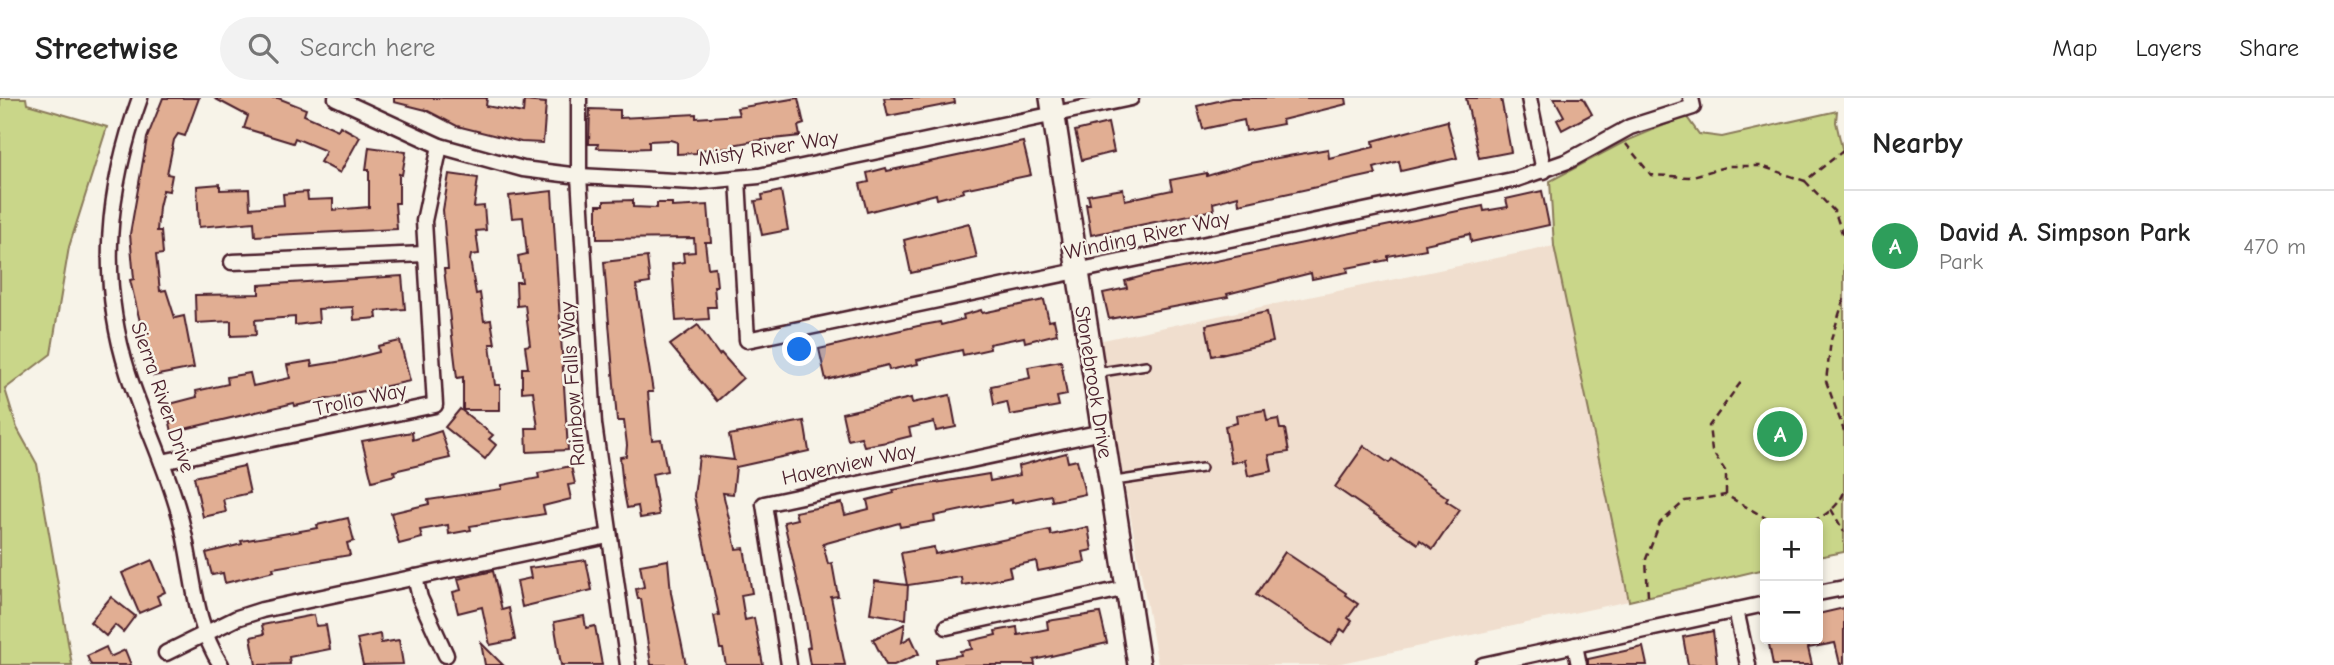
<!DOCTYPE html>
<html lang="en">
<head>
<meta charset="utf-8">
<style>
  :root { --surface:#fff; --page:#f2f2f2; --text:#222; --muted:#767676; --line:#e0e0e0; --accent:#d93025 }
  body { margin:0; font-family:"Comic Neue",sans-serif; background:var(--page); color:var(--text) }
  .controls { position:absolute; right:21px; bottom:21px; display:grid; overflow:hidden; border-radius:7px; box-shadow:0 4px 10px #0003 }
  .controls button { width:63px; height:63px; display:grid; place-items:center; padding:0; border:0; border-bottom:2px solid var(--line); background:var(--surface); color:var(--text); font:35px sans-serif }
  .you { position:absolute; left:800px; top:252px; width:24px; height:24px; margin:-18px; border:5px solid #fff; border-radius:50%; background:#1a73e8; box-shadow:0 0 0 10px #1a73e833 }
  .badge { display:grid; place-items:center; width:46px; height:46px; border-radius:50%; background:var(--accent); color:#fff; font-size:23px; font-weight:700 }
  .pin { position:absolute; translate:-50% -50%; border:4px solid #fff; box-shadow:0 2px 7px #0006 }
  .list { margin:0; padding:0; list-style:none }
  h2 { display:flex; justify-content:space-between; align-items:center; height:91px; margin:0; padding:0 28px; font-size:30px }
  h2 small { font-size:23px; font-weight:400; color:var(--muted) }
  .list li { display:grid; grid-template-columns:46px 1fr auto; gap:21px; align-items:center; box-sizing:border-box; height:112px; padding:0 28px; border-top:2px solid var(--line) }
  .list b { display:block; font-size:26px; white-space:nowrap }
  .list p { margin:0; font-size:23px; white-space:nowrap; color:var(--muted) }
  .list em { font-size:23px; font-style:normal; color:var(--muted) }
  .icon { flex:none; width:38px; height:38px; fill:none; stroke:currentColor; stroke-width:2; stroke-linecap:round; stroke-linejoin:round }
  .map { position:relative; flex:none; width:1844px; height:567px; overflow:hidden }
  header { display:flex; align-items:center; gap:42px; box-sizing:border-box; height:98px; padding:0 35px; background:var(--surface); border-bottom:2px solid var(--line) }
  header strong { font-size:33px }
  nav { display:flex; gap:38px; margin-inline-start:auto; font-size:24px }
  .search { width:490px; height:63px; background:var(--page); display:flex; align-items:center; gap:18px; box-sizing:border-box; padding:0 24px; border-radius:38px; color:var(--muted); font-size:26px }
  main { display:flex }
  aside { flex:1; background:var(--surface) }
  .map>svg:first-child { display:block }
  .built { fill:#f0dece }
  .green { fill:#c9d689; stroke:#8a7a5a; stroke-width:2 }
  .building { fill:#e1ae93; stroke:#4a1f2b; stroke-width:2 }
  .lines { fill:none; stroke-linecap:round; stroke-linejoin:round }
  .lane-casing { stroke:#4a1f2b; stroke-width:12 }
  .street-casing { stroke:#4a1f2b; stroke-width:19 }
  .secondary-casing { stroke:#4a1f2b; stroke-width:26 }
  .path { stroke:#4a1f2b; stroke-width:2.5; stroke-dasharray:7 5; stroke-linecap:butt }
  .lane { stroke:#f7f3e8; stroke-width:7 }
  .street { stroke:#f7f3e8; stroke-width:14 }
  .secondary { stroke:#f7f3e8; stroke-width:21 }
  .labels { text-anchor:middle; stroke-width:5; stroke-linejoin:round; paint-order:stroke }
  .street-label { font-size:21px; fill:#4a1f2b; stroke:#f7f3e8 }
</style>
</head>
<body>
<header>
<strong>Streetwise</strong>
<div class="search"><svg class="icon" aria-label="search" viewBox="0 0 24 24"><circle cx="10" cy="10" r="6"/><path d="M15 15l6 6"/></svg>Search here</div>
<nav><a>Map</a><a>Layers</a><a>Share</a></nav>
</header>
<main>
<div class="map">
<svg width="1844" height="567" viewBox="0 0 1844 567">
  <rect width="100%" height="100%" fill="#f7f3e8"/>
  <filter id="ink" filterUnits="userSpaceOnUse"><feTurbulence type="fractalNoise" baseFrequency=".0143" numOctaves="2"/><feDisplacementMap in="SourceGraphic" scale="14" xChannelSelector="R" yChannelSelector="G"/><feConvolveMatrix kernelMatrix="1 2 1 2 8 2 1 2 1" color-interpolation-filters="sRGB"/></filter>
  <g filter="url(#ink)">
    <!-- built -->
    <path class="built" d="M1554 148 1629 503 1332 567H1158L1098 243Z"/>
    <!-- green -->
    <g class="green">
      <path d="M0 0H26L27 6 107 29 69 149 51 256 5 291 17 330 37 366 72 567H0Z"/>
      <path d="M1837 13 1836 24 1844 59V454L1818 459V425H1765V471L1629 503 1554 148 1550 83 1624 44 1686 18 1699 36 1722 39Z"/>
    </g>
    <!-- building -->
    <g class="building">
      <path d="M163 0H199L185 38 178 36 174 42 167 76 172 77 169 93 163 92 159 109 157 133H161L163 156 156 157 160 193 166 192 175 220 184 218 194 270 153 278 130 182 134 181 130 136 147 40Z"/>
      <path d="M214 0H278L306 11 304 17 338 32 340 28 360 39 340 75 320 64 326 53 295 40 293 45 244 30 248 18Z"/>
      <path d="M394 0H487L486 8 523 15 524 3 546 5 543 45 521 44 457 28 426 12 394 4Z"/>
      <path d="M798 0 804 26 798 28 800 38 754 43 732 47V50L697 52V55L677 56V44L670 42 649 43V50L627 51 597 50 598 46H589L590 11 620 12V20L696 16V20L739 17 737 10Z"/>
      <path d="M884 0H954L955 5 888 18Z"/>
      <path d="M1231 0H1346L1347 6 1282 22 1283 26 1246 33 1244 22 1203 31 1197 8Z"/>
      <path d="M1466 0H1501L1511 54 1479 60Z"/>
      <path d="M1554 0H1583L1592 16 1562 32 1557 22 1564 18Z"/>
      <path d="M1447 23 1457 60 1401 73 1399 63 1374 70 1376 76 1239 106 1238 98 1213 105 1214 112 1091 137 1086 106H1090L1088 97 1123 91 1125 102 1172 92 1170 82 1207 75V78L1250 65 1328 51 1329 60 1374 49 1373 43Z"/>
      <path d="M1108 25 1114 54 1082 62 1075 33Z"/>
      <path d="M1023 44 1031 77 963 91 964 94 937 101 936 96 867 114 860 86 869 84 867 75 886 70 887 73Z"/>
      <path d="M369 49 406 54 402 77 399 76V105H395L397 131 255 138 254 124 199 129 197 88 220 86V92L249 91 250 110 284 107 283 96 307 94 308 102 333 101V112L369 109V72H366Z"/>
      <path d="M449 76 478 80 474 109 484 108 486 132 476 133 479 156 471 157 470 162 476 196 480 195 484 223 491 222 495 246H490L495 287H500V312H463V279L457 280 444 171H448L443 112Z"/>
      <path d="M552 93 568 352 527 354 526 330H538L533 293 522 294V270H528L525 248 530 247 525 207 517 208 516 184H522L518 158 527 156 523 119 512 120 509 98Z"/>
      <path d="M781 93 788 132 762 137 755 103 763 102 762 97Z"/>
      <path d="M1542 93 1549 127 1471 144 1470 136 1425 146 1426 151 1388 158V162L1347 170 1348 174 1312 181 1311 175 1227 196 1228 199 1109 221 1103 195 1127 190 1125 183 1143 178 1458 113 1483 108 1484 113 1508 109 1506 101Z"/>
      <path d="M633 102V109L657 110V105H672V109L708 107 711 144H705L708 170 715 169 717 188H714L716 209H708L709 221 676 223 672 166 684 164 683 155 695 154 694 140 597 141V107H604V103Z"/>
      <path d="M969 125 977 160 911 175 904 142Z"/>
      <path d="M647 159 650 185 636 187 653 294H648L652 342 661 341 667 373 652 376 659 417 640 420 638 408 627 410 623 389 620 359 626 358 627 347 624 323H617L604 164Z"/>
      <path d="M402 178 405 211 376 213 377 220 354 222 353 209 318 211 319 224 295 227V219L255 222 256 237 231 238V223L196 225 195 197 259 196V187Z"/>
      <path d="M1044 202 1049 223 1054 222 1057 236 1025 244 1024 239 989 246 990 251 963 257 962 252 917 262 918 266 889 272 888 267 826 282 819 251 918 228 940 224 941 227 964 221 963 217 981 212 982 215Z"/>
      <path d="M1267 214 1273 244 1212 258 1206 227Z"/>
      <path d="M698 227 719 257 721 255 743 280 717 303 670 247Z"/>
      <path d="M400 243 410 283 295 308 294 305 172 334 166 307 197 299 196 293 228 286 227 279 250 275 253 288 290 280 287 267 311 263 312 268 343 263 379 254 378 248Z"/>
      <path d="M1061 263 1067 297 1057 299 1059 308 1010 317 1007 304 994 307 991 288 1030 280 1028 269Z"/>
      <path d="M950 297 956 329 936 333 934 324 909 330 911 338 887 344 864 348 861 339 848 342 842 315 911 300 912 305Z"/>
      <path d="M460 311 493 337 489 341 496 347 485 361 445 329Z"/>
      <path d="M1265 312 1267 323 1278 321 1280 331H1285L1289 354 1269 357 1272 373 1248 378 1245 362 1231 365 1225 328 1237 325 1236 317Z"/>
      <path d="M804 323 809 353 736 369 733 396 723 395 736 451 744 450 752 495 741 497 745 522 754 520 763 567H726L723 551H720L714 518 719 517 694 398 699 358 734 362 729 337Z"/>
      <path d="M441 333 450 360 394 373 395 377 372 383 362 343 412 334 413 342Z"/>
      <path d="M1364 348 1389 365 1392 361 1448 400 1446 403 1460 412 1433 451 1420 442 1418 446 1335 389Z"/>
      <path d="M1066 355 1068 364 1077 362 1085 396 1052 403 1051 397 1012 405V402L972 410 934 418 935 423 900 429 899 425 823 446 828 466 832 465 838 498 831 499 845 567H810L807 550 810 549 804 511 784 424 797 421 795 414 842 405 845 417 869 411 867 402 894 395 893 392 989 376 990 383 1020 377 1018 368Z"/>
      <path d="M244 368 250 395 223 401 226 414 203 419 194 379Z"/>
      <path d="M571 368 575 386 568 387 571 401 543 408 545 416 470 428 471 432 449 436 448 427 420 432 422 440 399 446 391 415 429 406 428 402 502 391V387L539 380 538 375Z"/>
      <path d="M348 420 354 443 347 445 350 457 273 470 274 473 225 485 223 475 212 477 206 455 242 446 241 443 318 430 317 427Z"/>
      <path d="M1088 429 1092 452 1083 454 1085 464 1038 473 1036 463 1009 469 1011 478 989 483 962 487 961 479 908 487 906 521 870 515 875 483 907 487 901 455 934 449 935 456 1050 432 1051 437Z"/>
      <path d="M1285 454 1346 495 1345 497 1358 506 1348 520 1352 523 1345 534 1341 531 1331 546 1256 497Z"/>
      <path d="M152 462 165 494 157 498 160 506 139 515 122 475Z"/>
      <path d="M586 462 592 492 522 509 517 483 531 480 529 470Z"/>
      <path d="M668 462 671 495 686 567H651L641 501H638L636 491 644 489 640 467Z"/>
      <path d="M493 473 502 512 509 510 515 542 490 547 482 509 458 515 453 494 461 492 458 481Z"/>
      <path d="M111 499 135 518 123 534 115 527 106 538 90 524Z"/>
      <path d="M1844 510V565L1840 566 1835 545 1808 550 1812 567H1773L1768 541H1818V516Z"/>
      <path d="M1100 515 1107 545 1034 562 1035 567H936V561L961 557 960 553 972 551 970 543 996 537 995 533 1017 529 1018 537 1048 531 1047 523Z"/>
      <path d="M314 517 316 528 326 527 330 551 289 559 290 566 256 567 251 539 264 536 262 527Z"/>
      <path d="M584 518 586 530 595 528 602 567H561L554 524Z"/>
      <path d="M905 526 902 544 911 539 919 556 894 567H886L873 541Z"/>
      <path d="M1713 533 1717 566 1688 567 1683 539Z"/>
      <path d="M380 536 381 545 399 542 403 566 363 567 357 541Z"/>
      <path d="M481 545 503 567H485Z"/>
      <path d="M106 549 110 559 125 552 131 567H91L87 558Z"/>
      <path d="M1643 549 1647 567H1588V561Z"/>
    </g>
    <g class="lines">
      <defs>
        <g id="lane">
          <path d="M1095 275 1146 267"/>
          <path d="M1115 383 1202 370"/>
        </g>
        <g id="street">
          <path d="M140 0C107 91 98 181 128 275 143 322 166 367 179 415 194 466 191 521 221 567"/>
          <path d="M336 0 440 48 523 71 579 78 694 84 759 78 1131 0"/>
          <path d="M579 0V78L594 326 628 567"/>
          <path d="M1529 0 1544 73"/>
          <path d="M738 81 747 242 1517 81 1568 63 1630 29 1693 9 1691 0"/>
          <path d="M232 164 425 156"/>
          <path d="M162 364 435 307 424 123 440 48"/>
          <path d="M415 479 420 500 446 557"/>
          <path d="M1818 495 1844 490"/>
          <path d="M1736 512 1748 567"/>
          <path d="M947 529 1127 490"/>
          <path d="M1575 547 1579 567"/>
          <path d="M166 555 237 520 262 512 608 438"/>
          <path d="M789 567 764 406 1102 334"/>
          <path d="M1483 567 1765 506"/>
        </g>
        <path id="secondary" d="M1051 0 1139 567"/>
      </defs>
      <!-- lane casing -->
      <use href="#lane" class="lane-casing"/>
      <!-- street casing -->
      <use href="#street" class="street-casing"/>
      <!-- secondary casing -->
      <use href="#secondary" class="secondary-casing"/>
      <!-- path -->
      <g class="path">
        <path d="M1626 46 1651 77 1689 79 1729 68H1761L1805 83 1843 53"/>
        <path d="M1805 83 1835 114 1844 141"/>
        <path d="M1844 201 1831 242 1826 283 1844 333"/>
        <path d="M1726 397V374L1712 353 1709 328 1741 284"/>
        <path d="M1831 411 1844 434"/>
        <path d="M1801 425C1818 424 1838 411 1844 394"/>
        <path d="M1648 498 1646 461 1660 425 1685 403 1726 397 1774 425"/>
      </g>
      <!-- lane -->
      <use href="#lane" class="lane"/>
      <!-- street -->
      <use href="#street" class="street"/>
      <!-- secondary -->
      <use href="#secondary" class="secondary"/>
    </g>
  </g>
  <g class="labels">
    <!-- street labels -->
    <g class="street-label">
      <text transform="translate(768 50) rotate(-9)" y="7">Misty River Way</text>
      <text transform="translate(1147 137) rotate(-12)" y="7">Winding River Way</text>
      <text transform="translate(1094 284) rotate(81)" y="7">Stonebrook Drive</text>
      <text transform="translate(572 286) rotate(-94)" y="7">Rainbow Falls Way</text>
      <text transform="translate(163 299) rotate(71)" y="7">Sierra River Drive</text>
      <text transform="translate(360 301) rotate(-12)" y="7">Trolio Way</text>
      <text transform="translate(849 366) rotate(-12)" y="7">Havenview Way</text>
    </g>
  </g>
</svg>
<div class="controls">
<button>+</button>
<button>−</button>
</div>
<div class="you"></div>
<div class="pin badge" style="left:1780px;top:336px;background:#2e9e5b">A</div>
</div>
<aside>
<h2>Nearby<small></small></h2>
<ul class="list">
<li><span class="badge" style="background:#2e9e5b">A</span><div><b>David A. Simpson Park</b><p>Park</p></div><em>470 m</em></li>
</ul>
</aside>
</main>
</body>
</html>
